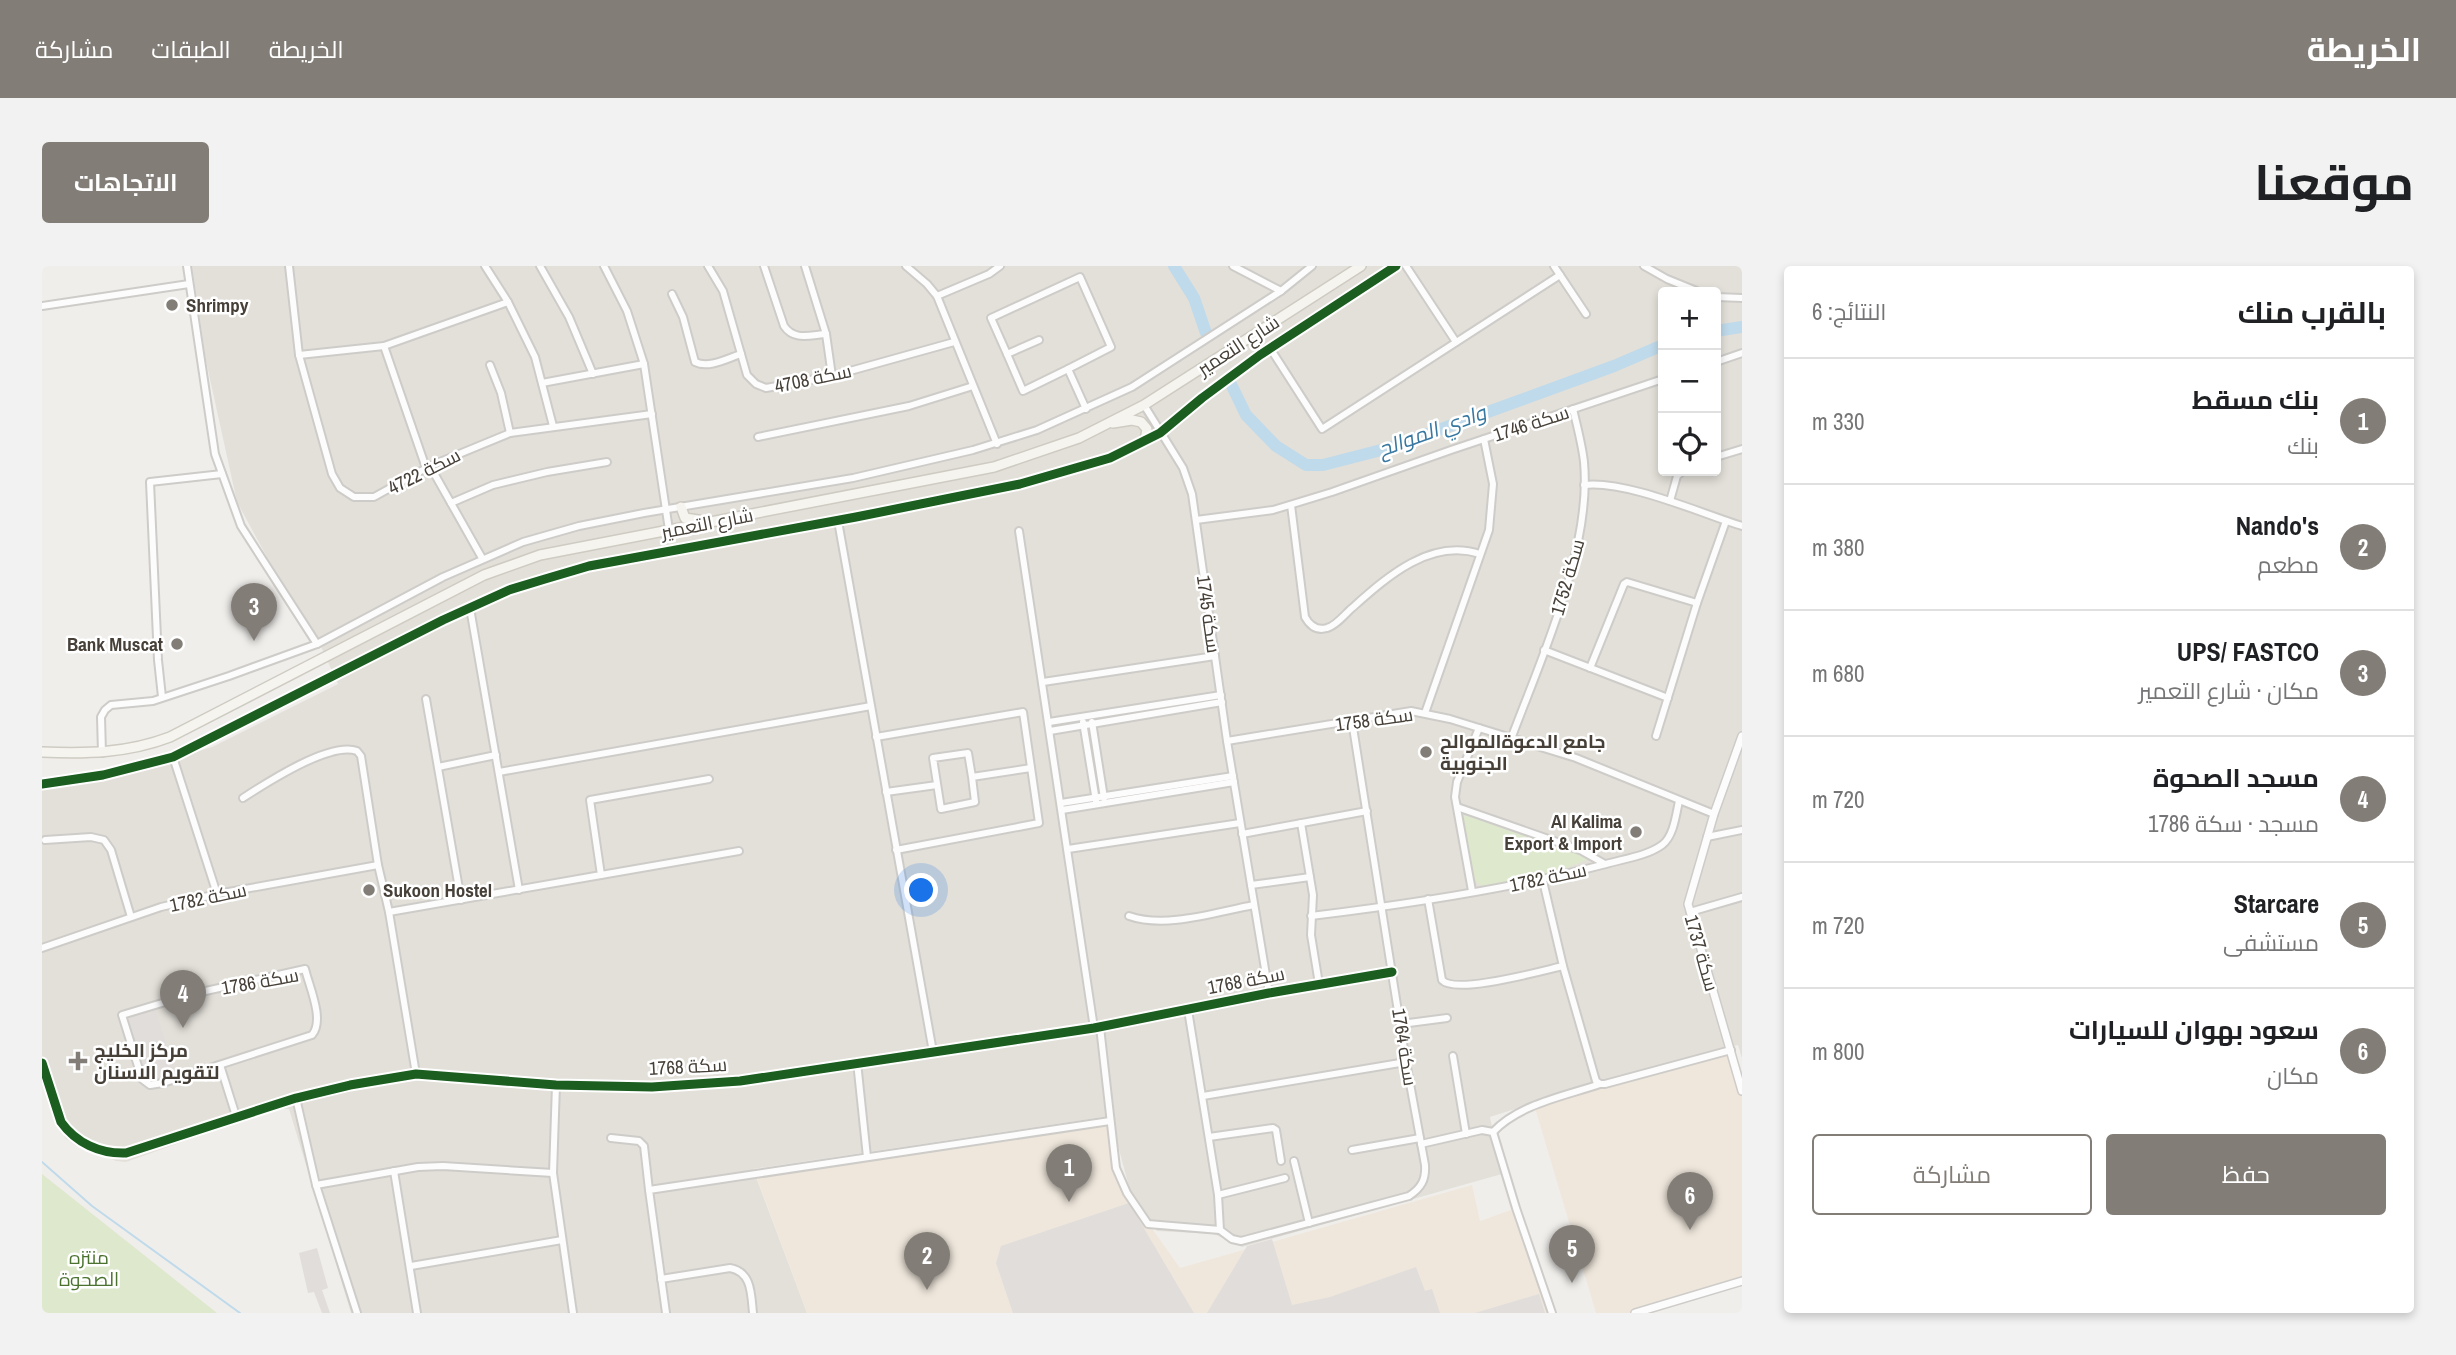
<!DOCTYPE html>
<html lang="ar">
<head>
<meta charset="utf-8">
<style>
  :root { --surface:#fff; --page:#f2f2f2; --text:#202124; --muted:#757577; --line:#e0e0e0; --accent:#827d77 }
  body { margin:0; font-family:"Archivo Narrow",Cairo,sans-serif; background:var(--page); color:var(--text); direction:rtl }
  .controls { position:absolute; right:21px; top:21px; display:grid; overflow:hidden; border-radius:7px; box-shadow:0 4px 10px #0003 }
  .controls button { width:63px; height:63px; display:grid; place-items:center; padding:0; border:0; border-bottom:2px solid var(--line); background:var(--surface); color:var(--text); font:35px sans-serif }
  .you { position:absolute; left:880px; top:625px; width:24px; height:24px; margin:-18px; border:5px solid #fff; border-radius:50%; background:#1a73e8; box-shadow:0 0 0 10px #1a73e833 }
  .badge { display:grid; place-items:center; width:46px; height:46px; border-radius:50%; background:var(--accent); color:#fff; font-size:23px; font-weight:700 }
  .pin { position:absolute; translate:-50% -58px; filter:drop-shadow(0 2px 4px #0008) }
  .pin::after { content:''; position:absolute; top:37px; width:24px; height:21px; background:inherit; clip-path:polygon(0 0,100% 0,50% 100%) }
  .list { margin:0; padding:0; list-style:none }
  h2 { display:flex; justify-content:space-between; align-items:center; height:91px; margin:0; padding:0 28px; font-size:30px }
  h2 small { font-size:23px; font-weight:400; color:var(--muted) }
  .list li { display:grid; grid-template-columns:46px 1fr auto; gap:21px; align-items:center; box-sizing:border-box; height:126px; padding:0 28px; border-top:2px solid var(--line) }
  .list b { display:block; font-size:26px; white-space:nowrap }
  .list p { margin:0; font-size:23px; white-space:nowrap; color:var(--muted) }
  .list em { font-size:23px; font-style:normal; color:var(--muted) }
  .actions { display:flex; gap:14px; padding:21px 28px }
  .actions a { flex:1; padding:16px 0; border:2px solid var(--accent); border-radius:7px; text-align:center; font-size:24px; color:var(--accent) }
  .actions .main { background:var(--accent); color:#fff }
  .icon { flex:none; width:38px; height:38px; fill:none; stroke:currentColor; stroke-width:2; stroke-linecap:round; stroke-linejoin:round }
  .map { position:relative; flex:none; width:1700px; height:1047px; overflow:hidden; direction:ltr; border-radius:7px }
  header { display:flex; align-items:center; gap:42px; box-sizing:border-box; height:98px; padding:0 35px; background:var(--accent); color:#fff }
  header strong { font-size:33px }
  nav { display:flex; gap:38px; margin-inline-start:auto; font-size:24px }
  .intro { display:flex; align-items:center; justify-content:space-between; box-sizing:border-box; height:168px; padding:0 42px }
  h1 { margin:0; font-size:49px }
  .button { padding:18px 32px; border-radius:7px; background:var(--accent); color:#fff; font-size:24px; font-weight:700 }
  main { display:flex; gap:42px; padding:0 42px }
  aside { flex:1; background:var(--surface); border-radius:7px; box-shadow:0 4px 10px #0003 }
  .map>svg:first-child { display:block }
  .residential { fill:#e3e0d9; fill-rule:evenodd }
  .commercial { fill:#efe7dc }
  .green { fill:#dee8cd }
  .parking { fill:#e0dddb }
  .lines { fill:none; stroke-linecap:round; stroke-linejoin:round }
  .stream { stroke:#bfdaeb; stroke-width:2 }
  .river { stroke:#bfdaeb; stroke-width:12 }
  .minor-casing { stroke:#ceccc9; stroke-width:10 }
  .tertiary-casing { stroke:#ceccc9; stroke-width:10 }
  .secondary-casing { stroke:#cecbc2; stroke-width:12 }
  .minor { stroke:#fdfcfc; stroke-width:6 }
  .tertiary { stroke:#fdfcfc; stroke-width:7 }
  .secondary { stroke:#f6f4ef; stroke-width:9 }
  .cycleway-casing { stroke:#fff; stroke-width:13 }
  .cycleway { stroke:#1b5e20; stroke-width:9 }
  .poi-dot { fill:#827d77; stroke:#fff; stroke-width:2.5 }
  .labels { text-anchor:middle; stroke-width:5; stroke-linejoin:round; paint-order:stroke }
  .poi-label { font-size:19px; font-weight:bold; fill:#464038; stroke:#fff; text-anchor:start }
  .street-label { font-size:19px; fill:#464038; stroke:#fff }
  .park-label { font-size:19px; fill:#4b732f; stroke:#fff }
  .water-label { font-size:21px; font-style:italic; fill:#3778a1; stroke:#fff }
</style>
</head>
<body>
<header>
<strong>الخريطة</strong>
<nav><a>الخريطة</a><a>الطبقات</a><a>مشاركة</a></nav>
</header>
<div class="intro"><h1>موقعنا</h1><a class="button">الاتجاهات</a></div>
<main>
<aside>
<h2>بالقرب منك<small>النتائج: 6</small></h2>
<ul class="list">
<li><span class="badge">1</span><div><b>بنك مسقط</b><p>بنك</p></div><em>330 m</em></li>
<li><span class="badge">2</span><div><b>Nando's</b><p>مطعم</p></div><em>380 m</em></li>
<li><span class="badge">3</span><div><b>UPS/ FASTCO</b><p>مكان · شارع التعمير</p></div><em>680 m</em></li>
<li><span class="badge">4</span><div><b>مسجد الصحوة</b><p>مسجد · سكة 1786</p></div><em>720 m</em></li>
<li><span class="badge">5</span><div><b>Starcare</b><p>مستشفى</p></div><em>720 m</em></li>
<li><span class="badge">6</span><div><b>سعود بهوان للسيارات</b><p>مكان</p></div><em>800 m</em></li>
</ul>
<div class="actions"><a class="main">حفظ</a><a>مشاركة</a></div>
</aside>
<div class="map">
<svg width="1700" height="1047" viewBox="0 0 1700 1047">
  <rect width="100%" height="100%" fill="#f0eeeb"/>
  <!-- residential -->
  <path class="residential" d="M150 0H1700V792L1696 779 1563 814 1448 851 1460 908 1200 981 1172 968 1115 965 1090 932 1068 850 711 903 765 1047H309L247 843H232L84 896 74 895 33 879 23 872 0 809V522L65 513 170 481 296 418 271 363 226 293 195 236 164 95ZM1621 26H1674V205H1621Z"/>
  <!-- commercial -->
  <g class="commercial">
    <path d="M1689 784 1700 825V1015L1593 1047H1554L1493 842 1558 818Z"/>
    <path d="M1068 855 1074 902 1085 927 1138 1002 1430 919 1438 955 1474 942 1510 1047H765L713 907Z"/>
  </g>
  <!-- green -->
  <g class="green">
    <path d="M1419 548 1549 592 1515 606 1448 620 1438 619 1430 612Z"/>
    <path d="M0 908 175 1047H0Z"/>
  </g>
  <!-- parking -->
  <g class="parking">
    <path d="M113 743 134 808 111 815 102 809 85 752Z"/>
    <path d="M1087 937 1152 1047H971L954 997 959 980Z"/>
    <path d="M1230 973 1250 1039 1288 1031 1374 1001 1383 1025 1390 1023 1398 1047H1165L1205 980Z"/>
    <path d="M275 982 286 1022 280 1024 288 1047H280L272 1026 266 1027 257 987Z"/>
    <path d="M1497 1028 1503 1047H1433Z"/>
  </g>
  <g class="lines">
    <!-- stream -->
    <path class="stream" d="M0 896 50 940 198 1047"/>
    <!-- river -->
    <g class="river">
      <path d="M1132 0 1152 32 1164 67"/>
      <path d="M1674 65 1700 61"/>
      <path d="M1188 116 1204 149 1234 180 1264 199H1281L1347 182 1572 100 1621 79"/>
    </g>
    <defs>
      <g id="minor">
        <path d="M145 0 173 188 199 260 275 378"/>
        <path d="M247 0 257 89 290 208 298 222 312 231H332L388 200 468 167 610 148"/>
        <path d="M443 0 466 36 493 91 511 160"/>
        <path d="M498 0 527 51 551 108"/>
        <path d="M562 0 585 45 602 98 627 264"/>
        <path d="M666 0 681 25 705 109 714 118 724 122 790 110 912 76"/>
        <path d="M722 0 742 60C752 75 768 69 784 68"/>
        <path d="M763 0 784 68 790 110"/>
        <path d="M864 0 885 18 895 30 955 178"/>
        <path d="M1191 0 1239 25"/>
        <path d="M1364 0 1414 76"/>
        <path d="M1512 0 1544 48"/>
        <path d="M1602 0 1625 13 1657 26"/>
        <path d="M630 28 641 51 653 96C667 103 686 92 699 88"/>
        <path d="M895 30 947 8 958 0"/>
        <path d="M1674 31 1700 32"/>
        <path d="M0 40 147 18"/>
        <path d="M997 74 965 88 949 52 1038 11 1069 81 1026 103 1044 143"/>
        <path d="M342 80 384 202"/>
        <path d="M1228 82 1280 163 1518 9"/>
        <path d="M965 88 981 125 1026 103"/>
        <path d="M257 89 342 80 466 36"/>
        <path d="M1674 96 1700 87"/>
        <path d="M448 99 459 127 468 167"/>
        <path d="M500 117 602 98"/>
        <path d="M1102 139 1141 202 1150 228 1185 475 1227 727"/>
        <path d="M716 171 867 140 931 120"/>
        <path d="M1674 191 1700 183"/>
        <path d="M388 200 440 292"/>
        <path d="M1542 219C1584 214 1658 247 1700 260"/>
        <path d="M1628 235 1635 210 1641 205"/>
        <path d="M409 237 451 219 505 206 565 196"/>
        <path d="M1249 239 1263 351C1268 360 1275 365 1285 362 1294 360 1303 348 1310 342 1345 311 1388 272 1438 288"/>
        <path d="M1154 254 1231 244 1290 226 1409 184 1621 113"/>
        <path d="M796 255 891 786"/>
        <path d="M977 265 1052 762"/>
        <path d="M428 342 477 624"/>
        <path d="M1502 384 1626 432"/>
        <path d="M1548 402 1582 318 1585 316 1655 337"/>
        <path d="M1001 416 1173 390"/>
        <path d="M120 431 116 394 108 216 180 208"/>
        <path d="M384 433 419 634"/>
        <path d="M1383 447 1447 264 1451 218 1442 173"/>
        <path d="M1007 456 1179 429"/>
        <path d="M1041 456 1054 535"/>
        <path d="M1050 456 1062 532"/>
        <path d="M1008 465 1180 436"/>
        <path d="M1614 470 1655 337 1684 255"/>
        <path d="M834 471 981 446 997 557 854 584"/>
        <path d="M1469 473C1499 393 1550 282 1542 196 1540 178 1535 160 1531 143"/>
        <path d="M1185 475 1369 445 1408 453 1534 492 1672 548"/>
        <path d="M60 487 59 451 63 444 69 439 111 435 187 410 275 378 401 311 481 276 537 260 602 247 811 212 931 184 995 164 1090 121 1239 25 1270 0"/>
        <path d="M131 491 175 628"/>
        <path d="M396 501 454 489"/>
        <path d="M457 506 829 440"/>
        <path d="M930 511 926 487 891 492 899 543 933 536 930 511 989 502"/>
        <path d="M0 518 61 509 131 491 401 354 467 324 503 313 547 300 814 251 978 218 1068 192 1118 167 1160 132 1218 89 1354 0"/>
        <path d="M844 526 895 519"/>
        <path d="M201 532C224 517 288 475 315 485L319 490 336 599 347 646 374 808"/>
        <path d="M1019 537 1191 510"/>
        <path d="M1415 541 1538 584 1563 598"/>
        <path d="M1020 544 1192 516"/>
        <path d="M1259 557 1271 629 1269 669 1277 718"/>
        <path d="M1200 568 1325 545"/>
        <path d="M1665 571 1700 564"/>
        <path d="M3 574 49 571 62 574 69 584 89 651"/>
        <path d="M1026 583 1198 557"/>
        <path d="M559 609 697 585"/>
        <path d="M1501 615 1521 700 1554 815 1558 818H1563L1689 784"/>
        <path d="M1209 619 1268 611"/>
        <path d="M1430 625 1413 531 1415 516 1437 462"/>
        <path d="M1386 633 1400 714C1413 729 1499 705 1521 700"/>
        <path d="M347 646 559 609 548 534 667 513"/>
        <path d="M1648 646 1700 631"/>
        <path d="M1087 650C1124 663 1174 646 1212 639"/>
        <path d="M1269 650C1368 638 1468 623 1564 598 1581 593 1605 590 1620 579 1632 570 1634 548 1637 535"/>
        <path d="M0 682 119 641 175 628 336 599"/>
        <path d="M263 703C267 720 283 754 270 769L121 817 108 819 100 813 80 749 150 728Z"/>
        <path d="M1146 744 1176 929 1178 964 1190 973 1199 975 1367 930C1379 922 1384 914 1383 899L1364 796 1310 455"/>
        <path d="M1359 758 1405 752"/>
        <path d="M1058 761 1074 902 1085 927 1106 958 1178 964"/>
        <path d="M1411 790 1424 868"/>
        <path d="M815 796 825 891"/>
        <path d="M0 797 19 856C34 877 58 888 84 887L254 832 308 819 374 808 514 819 610 821 698 815 1052 762 1227 727 1350 706"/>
        <path d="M178 799 194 850"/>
        <path d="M514 819 511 907 531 1047"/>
        <path d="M1161 830 1364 796"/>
        <path d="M254 832 274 919 315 1047"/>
        <path d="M1451 866C1477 838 1523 830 1558 818"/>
        <path d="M1167 871 1231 862 1234 864 1239 895"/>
        <path d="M569 872 597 875 602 880 607 924"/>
        <path d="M1379 878 1440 864 1451 866 1474 942 1510 1047"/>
        <path d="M1310 884 1378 872"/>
        <path d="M1252 895 1267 957"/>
        <path d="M352 905 375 1047"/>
        <path d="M274 919 376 901 401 900 511 907"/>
        <path d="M1176 929 1243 912"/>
        <path d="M369 1000 520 974"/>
        <path d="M619 1013 688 1002C710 1006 709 1028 711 1047"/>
        <path d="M624 1047 607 924 1068 855"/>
      </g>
      <g id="tertiary">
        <path d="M1700 470 1672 548 1646 638 1700 825"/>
        <path d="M1593 1047 1700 1015"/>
      </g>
      <g id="secondary">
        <path d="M1071 157 1090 154 1099 156 1105 163 1103 175"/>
        <path d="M639 241 643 252 663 255"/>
        <path d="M0 486C45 488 86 487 128 471L442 309 498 289 952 201 1037 172 1102 139 1319 0"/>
      </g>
    </defs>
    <!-- minor casing -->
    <use href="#minor" class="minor-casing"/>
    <!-- tertiary casing -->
    <use href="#tertiary" class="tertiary-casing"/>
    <!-- secondary casing -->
    <use href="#secondary" class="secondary-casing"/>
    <!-- minor -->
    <use href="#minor" class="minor"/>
    <!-- tertiary -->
    <use href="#tertiary" class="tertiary"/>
    <!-- secondary -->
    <use href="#secondary" class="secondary"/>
    <defs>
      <g id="cycleway">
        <path d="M0 518 61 509 131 491 401 354 467 324 503 313 547 300 814 251 978 218 1068 192 1118 167 1160 132 1218 89 1354 0"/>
        <path d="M0 797 19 856C34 877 58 888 84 887L254 832 308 819 374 808 514 819 610 821 698 815 1052 762 1227 727 1350 706"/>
      </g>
    </defs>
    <!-- cycleway casing -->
    <use href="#cycleway" class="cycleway-casing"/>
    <!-- cycleway -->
    <use href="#cycleway" class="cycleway"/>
  </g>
  <!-- markers -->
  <g class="poi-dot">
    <circle cx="130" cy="39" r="7"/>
    <circle cx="135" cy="378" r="7"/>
    <circle cx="1384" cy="486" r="7"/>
    <circle cx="1594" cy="566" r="7"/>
    <circle cx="327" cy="624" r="7"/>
    <path d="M32.5 784.5h7v7h7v7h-7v7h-7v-7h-7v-7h7z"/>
  </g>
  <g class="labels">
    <!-- poi labels -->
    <g class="poi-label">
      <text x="144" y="46">Shrimpy</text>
      <text x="121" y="385" text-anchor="end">Bank Muscat</text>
      <text x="1398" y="482">جامع الدعوةالموالح<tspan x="1398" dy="22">الجنوبية</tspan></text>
      <text x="1580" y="562" text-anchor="end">Al Kalima<tspan x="1580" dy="22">Export &amp; Import</tspan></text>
      <text x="341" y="631">Sukoon Hostel</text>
      <text x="52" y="791">مركز الخليج<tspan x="52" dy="22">لتقويم الاسنان</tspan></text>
    </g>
    <!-- street labels -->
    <g class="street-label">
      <text transform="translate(1196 79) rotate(-33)" y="7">شارع التعمير</text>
      <text transform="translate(771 112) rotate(-12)" y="7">سكة 4708</text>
      <text transform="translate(1489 157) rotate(-18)" y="7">سكة 1746</text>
      <text transform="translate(382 205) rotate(-27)" y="7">سكة 4722</text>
      <text transform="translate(665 257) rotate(-11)" y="7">شارع التعمير</text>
      <text transform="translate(1525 311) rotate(-74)" y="7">سكة 1752</text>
      <text transform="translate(1167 348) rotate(82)" y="7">سكة 1745</text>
      <text transform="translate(1332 453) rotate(-8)" y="7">سكة 1758</text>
      <text transform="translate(1506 611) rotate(-12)" y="7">سكة 1782</text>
      <text transform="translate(166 631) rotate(-12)" y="7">سكة 1782</text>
      <text transform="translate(1660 687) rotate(74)" y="7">سكة 1737</text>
      <text transform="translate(1204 714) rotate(-11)" y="7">سكة 1768</text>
      <text transform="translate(218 715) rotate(-10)" y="7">سكة 1786</text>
      <text transform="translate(1363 781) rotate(81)" y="7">سكة 1764</text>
      <text transform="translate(646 800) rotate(-3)" y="7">سكة 1768</text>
    </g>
    <!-- park labels -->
    <g class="park-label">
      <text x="47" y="998">منتزه<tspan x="47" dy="22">الصحوة</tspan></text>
    </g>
    <!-- water labels -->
    <g class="water-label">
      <text transform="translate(1390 165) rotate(-20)" y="7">وادي الموالح</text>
    </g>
  </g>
</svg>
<div class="controls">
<button>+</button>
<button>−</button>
<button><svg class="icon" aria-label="locate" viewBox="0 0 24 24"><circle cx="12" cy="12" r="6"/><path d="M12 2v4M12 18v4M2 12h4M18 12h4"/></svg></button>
</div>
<div class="you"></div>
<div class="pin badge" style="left:1027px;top:936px">1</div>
<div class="pin badge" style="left:885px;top:1024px">2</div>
<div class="pin badge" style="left:212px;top:375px">3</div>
<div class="pin badge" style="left:141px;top:762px">4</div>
<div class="pin badge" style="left:1530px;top:1017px">5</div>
<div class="pin badge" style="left:1648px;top:964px">6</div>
</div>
</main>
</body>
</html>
